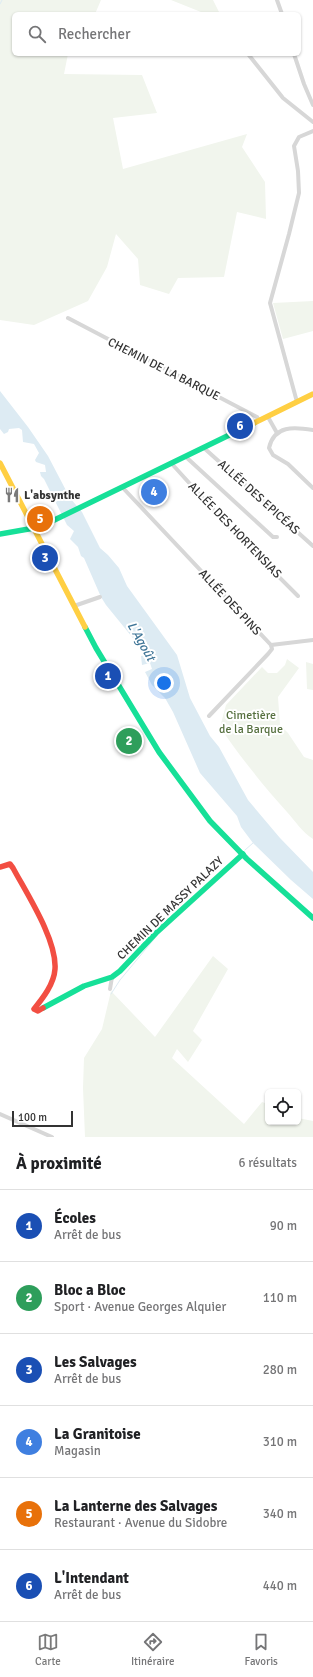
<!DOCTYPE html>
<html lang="fr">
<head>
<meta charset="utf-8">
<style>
  :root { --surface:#fff; --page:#f2f2f2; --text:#202124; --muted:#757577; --line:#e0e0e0; --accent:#7a7a7a }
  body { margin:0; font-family:Signika,sans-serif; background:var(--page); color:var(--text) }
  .controls { position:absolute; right:12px; bottom:12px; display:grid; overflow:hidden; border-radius:6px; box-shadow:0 1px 3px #0004 }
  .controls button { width:36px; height:36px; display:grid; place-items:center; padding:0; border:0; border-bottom:1px solid var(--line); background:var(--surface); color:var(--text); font:20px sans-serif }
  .scale { position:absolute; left:12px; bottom:10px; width:61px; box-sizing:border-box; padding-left:4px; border:2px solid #333; border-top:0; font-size:11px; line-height:14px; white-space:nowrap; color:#333; -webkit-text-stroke:3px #fff; paint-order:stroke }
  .you { position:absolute; left:164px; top:683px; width:14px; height:14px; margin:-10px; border:3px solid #fff; border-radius:50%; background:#1a73e8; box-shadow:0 0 0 6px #1a73e833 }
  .badge { display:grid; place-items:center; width:26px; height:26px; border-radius:50%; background:var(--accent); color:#fff; font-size:13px; font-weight:700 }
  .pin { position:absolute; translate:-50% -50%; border:2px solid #fff; box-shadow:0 1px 4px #0006 }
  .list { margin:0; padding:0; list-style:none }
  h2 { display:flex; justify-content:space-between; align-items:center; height:52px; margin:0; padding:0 16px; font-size:17px }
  h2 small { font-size:13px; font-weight:400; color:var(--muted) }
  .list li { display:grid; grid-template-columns:26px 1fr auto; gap:12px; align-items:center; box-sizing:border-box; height:72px; padding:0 16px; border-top:1px solid var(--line) }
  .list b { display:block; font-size:15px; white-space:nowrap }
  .list p { margin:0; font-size:13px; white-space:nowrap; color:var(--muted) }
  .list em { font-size:13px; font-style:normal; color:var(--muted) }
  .icon { flex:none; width:22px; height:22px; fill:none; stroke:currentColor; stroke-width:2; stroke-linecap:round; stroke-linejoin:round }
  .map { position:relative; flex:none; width:313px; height:1137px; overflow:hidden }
  .search { position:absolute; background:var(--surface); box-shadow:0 1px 3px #0004; left:12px; right:12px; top:12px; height:44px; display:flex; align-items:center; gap:10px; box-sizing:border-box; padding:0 14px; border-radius:6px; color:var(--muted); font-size:15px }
  .sheet { height:484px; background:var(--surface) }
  nav { display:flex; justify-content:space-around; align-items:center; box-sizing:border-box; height:56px; border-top:1px solid var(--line); background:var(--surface); font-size:11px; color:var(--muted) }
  nav a { display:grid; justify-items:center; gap:2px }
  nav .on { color:var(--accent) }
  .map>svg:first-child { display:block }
  .green { fill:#f1f5ed }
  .water { fill:#ddebf3 }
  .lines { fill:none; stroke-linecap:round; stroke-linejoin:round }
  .stream { stroke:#ddebf3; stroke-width:1 }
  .street { stroke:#d7d7d7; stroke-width:4 }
  .fast { stroke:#16e098; stroke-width:5.5 }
  .slow { stroke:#ffcf43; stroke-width:5.5 }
  .jam { stroke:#f24e42; stroke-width:5.5 }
  .labels { text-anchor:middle; stroke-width:4; stroke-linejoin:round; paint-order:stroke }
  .street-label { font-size:12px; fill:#333; stroke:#fff }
  .poi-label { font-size:12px; font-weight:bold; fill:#333; stroke:#fff; text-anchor:start }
  .park-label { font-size:12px; fill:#56703f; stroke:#fff }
  .water-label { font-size:13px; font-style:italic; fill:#3f7597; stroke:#fff }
</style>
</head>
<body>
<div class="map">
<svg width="313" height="1137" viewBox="0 0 313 1137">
  <rect width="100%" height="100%" fill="#fff"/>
  <!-- green -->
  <g class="green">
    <path d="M0 0H101L95 14 79 12 78 14H14V54H68L64 74 142 75 157 113 113 118 123 169 247 134 242 147 265 182 266 219 237 212 224 277 178 278 169 294 140 285 138 259 116 234 107 267 88 301 34 325 0 320Z"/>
    <path d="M171 0H213L220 14H206Z"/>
    <path d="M313 301V331L283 339 273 303Z"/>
    <path d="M287 659 299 668 278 697 280 725 288 733 304 757 313 760V839C302 832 296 822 287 812 263 785 240 757 220 727L226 705 262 667 268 673H277L285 665Z"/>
    <path d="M306 662 313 664V690L307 689Z"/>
    <path d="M213 956 228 969 193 1031 202 1040 188 1062 177 1049 172 1058 244 1124 262 1102 268 1104V1122H298V1118L313 1121V1137H85L83 1088 84 1058 102 1029 111 991 155 1037Z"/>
  </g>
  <!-- water -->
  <path class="water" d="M0 391 28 427 48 456 70 498 82 512 100 548 108 555 119 568 127 586 177 655 190 698 210 736 219 747 248 800 280 838 313 872V899L291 880 253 843 241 827 237 816 200 773 173 712 165 698 152 685 145 672 152 669 150 663 142 665 141 656 145 655 141 648 106 605 101 597 84 558 81 556 78 547 70 539 74 531 67 525 44 479 41 476 40 472H46L45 465 36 462 35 460 39 453 34 444 23 442 22 430 19 428 9 429 8 432 4 434 0 429Z"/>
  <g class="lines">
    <!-- stream -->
    <g class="stream">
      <path d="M0 4 2 0"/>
      <path d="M245 850 253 843"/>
      <path d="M111 994 120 980 155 938"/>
    </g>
    <!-- street -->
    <g class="street">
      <path d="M277 0 282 14"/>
      <path d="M248 54 283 98 313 122"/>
      <path d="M294 54 304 84 313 105"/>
      <path d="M68 318 257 417 259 421"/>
      <path d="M297 402 270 303 289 234 299 193 298 171 294 146 299 137 313 131"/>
      <path d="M268 417 277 433"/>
      <path d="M313 430C294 427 274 425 269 448L273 455 288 464 313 488"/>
      <path d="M204 448 313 546"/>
      <path d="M186 457 273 537H277"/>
      <path d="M172 464 231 529 298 596"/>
      <path d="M123 488 271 645 272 649 268 654 209 716"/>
      <path d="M74 606 100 597"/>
      <path d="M271 645 313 640"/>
      <path d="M110 989 112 977"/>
      <path d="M0 1114 52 1137"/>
    </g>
    <!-- fast -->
    <g class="fast">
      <path d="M0 534 40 527 254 423"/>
      <path d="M85 627 96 648 159 752 210 821 247 859 313 918"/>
      <path d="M43 1008 84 986 112 977 120 971 156 933 243 854"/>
    </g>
    <!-- slow -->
    <g class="slow">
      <path d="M254 423 313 394"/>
      <path d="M0 463 85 627"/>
    </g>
    <!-- jam -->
    <path class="jam" d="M0 867 10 864 13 868C27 894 57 940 55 969 54 984 43 998 34 1009L38 1011 43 1008"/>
  </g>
  <!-- icons -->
  <defs>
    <symbol id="restaurant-bare" viewBox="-9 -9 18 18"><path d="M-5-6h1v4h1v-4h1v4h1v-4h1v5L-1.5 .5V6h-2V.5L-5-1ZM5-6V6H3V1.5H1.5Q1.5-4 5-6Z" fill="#7a7a7a" stroke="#fff" stroke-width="2.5" paint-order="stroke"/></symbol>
  </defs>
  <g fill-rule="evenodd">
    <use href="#restaurant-bare" x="1" y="484" width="22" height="22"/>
  </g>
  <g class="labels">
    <!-- street labels -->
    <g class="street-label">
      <text transform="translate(164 369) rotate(27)" y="4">CHEMIN DE LA BARQUE</text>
      <text transform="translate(259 497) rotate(42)" y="4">ALLÉE DES EPICÉAS</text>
      <text transform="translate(235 530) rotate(46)" y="4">ALLÉE DES HORTENSIAS</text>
      <text transform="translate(230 602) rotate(47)" y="4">ALLÉE DES PINS</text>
      <text transform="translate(170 908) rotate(-44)" y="4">CHEMIN DE MASSY PALAZY</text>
    </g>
    <!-- poi labels -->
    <g class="poi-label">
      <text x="24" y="499">L'absynthe</text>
    </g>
    <!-- park labels -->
    <g class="park-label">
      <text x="251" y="719">Cimetière<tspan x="251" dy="14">de la Barque</tspan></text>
    </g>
    <!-- water labels -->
    <g class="water-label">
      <text transform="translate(142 641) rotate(60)" y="5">L'Agoût</text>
    </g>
  </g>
</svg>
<div class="controls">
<button><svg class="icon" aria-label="locate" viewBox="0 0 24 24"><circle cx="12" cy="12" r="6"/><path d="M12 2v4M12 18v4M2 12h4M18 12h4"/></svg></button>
</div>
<div class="scale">100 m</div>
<div class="you"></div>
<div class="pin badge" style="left:108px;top:676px;background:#1a4fb4">1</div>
<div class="pin badge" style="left:129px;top:741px;background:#2e9e5b">2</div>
<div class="pin badge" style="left:45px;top:558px;background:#1a4fb4">3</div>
<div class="pin badge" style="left:154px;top:492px;background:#3f7fe0">4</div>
<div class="pin badge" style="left:40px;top:519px;background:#e8710a">5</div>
<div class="pin badge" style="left:240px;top:426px;background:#1a4fb4">6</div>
<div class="search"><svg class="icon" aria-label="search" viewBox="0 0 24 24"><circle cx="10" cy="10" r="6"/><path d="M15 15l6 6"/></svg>Rechercher</div>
</div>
<section class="sheet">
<h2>À proximité<small>6 résultats</small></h2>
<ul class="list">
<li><span class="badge" style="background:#1a4fb4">1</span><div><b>Écoles</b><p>Arrêt de bus</p></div><em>90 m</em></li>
<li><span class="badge" style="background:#2e9e5b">2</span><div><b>Bloc a Bloc</b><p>Sport · Avenue Georges Alquier</p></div><em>110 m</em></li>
<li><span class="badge" style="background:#1a4fb4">3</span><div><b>Les Salvages</b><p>Arrêt de bus</p></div><em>280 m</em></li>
<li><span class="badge" style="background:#3f7fe0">4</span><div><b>La Granitoise</b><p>Magasin</p></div><em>310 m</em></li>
<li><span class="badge" style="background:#e8710a">5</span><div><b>La Lanterne des Salvages</b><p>Restaurant · Avenue du Sidobre</p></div><em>340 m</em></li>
<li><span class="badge" style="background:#1a4fb4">6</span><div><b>L'Intendant</b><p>Arrêt de bus</p></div><em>440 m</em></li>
</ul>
</section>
<nav>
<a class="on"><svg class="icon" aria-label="map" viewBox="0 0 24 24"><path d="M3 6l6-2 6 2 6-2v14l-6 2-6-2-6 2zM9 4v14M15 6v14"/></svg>Carte</a>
<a><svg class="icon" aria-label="directions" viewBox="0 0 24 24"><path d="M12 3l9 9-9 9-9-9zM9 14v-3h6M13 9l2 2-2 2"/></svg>Itinéraire</a>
<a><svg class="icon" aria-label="saved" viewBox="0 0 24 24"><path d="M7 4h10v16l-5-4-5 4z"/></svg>Favoris</a>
</nav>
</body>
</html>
